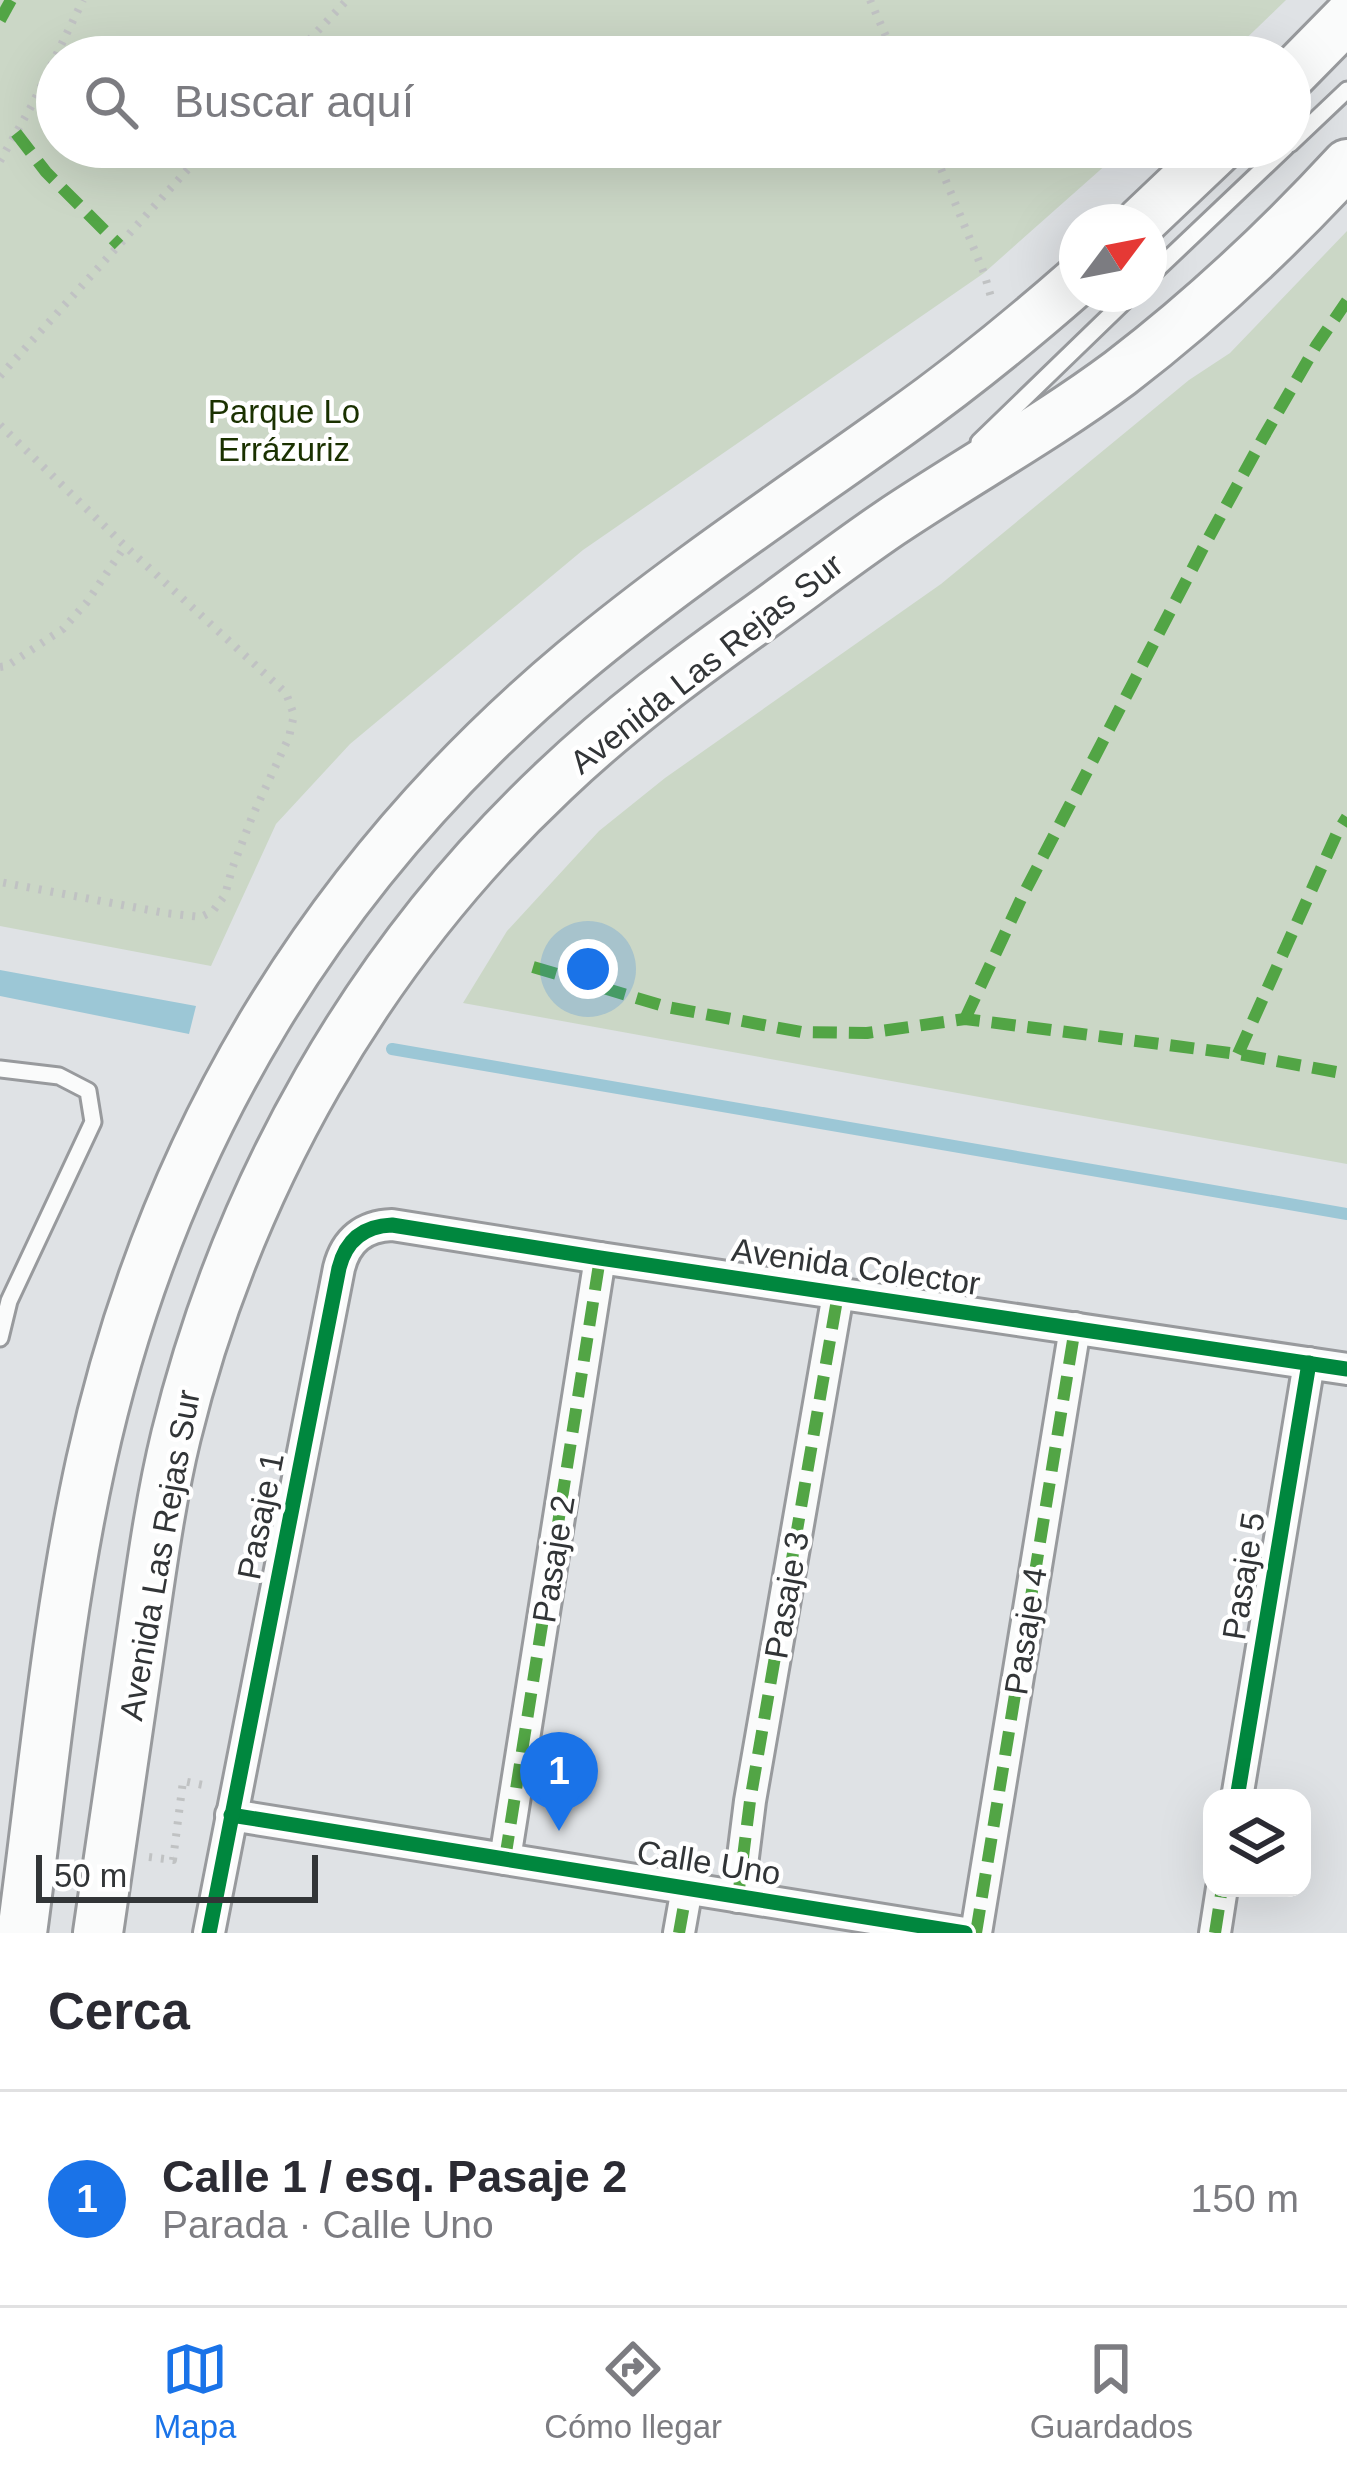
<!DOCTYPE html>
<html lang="es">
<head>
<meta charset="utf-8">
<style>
  :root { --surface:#fff; --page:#f7f7f7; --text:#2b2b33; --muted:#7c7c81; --line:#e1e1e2; --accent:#1a73e8 }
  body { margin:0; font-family:Arial,sans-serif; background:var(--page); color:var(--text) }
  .controls { position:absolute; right:36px; bottom:36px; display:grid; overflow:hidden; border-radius:24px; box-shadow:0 12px 48px #0002 }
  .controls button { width:108px; height:108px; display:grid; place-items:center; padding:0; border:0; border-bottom:3px solid var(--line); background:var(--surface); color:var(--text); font:60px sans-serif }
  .compass { position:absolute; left:1059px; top:204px; width:108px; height:108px; border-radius:50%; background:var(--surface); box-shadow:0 12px 48px #0002; rotate:58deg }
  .scale { position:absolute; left:36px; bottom:30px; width:282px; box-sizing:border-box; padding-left:12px; border:6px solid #323537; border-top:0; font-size:33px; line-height:42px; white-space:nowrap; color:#323537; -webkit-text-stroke:9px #fff; paint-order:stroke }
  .you { position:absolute; left:588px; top:969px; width:42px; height:42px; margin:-30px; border:9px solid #fff; border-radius:50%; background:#1a73e8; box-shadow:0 0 0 18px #1a73e833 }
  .badge { display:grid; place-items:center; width:78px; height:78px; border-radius:50%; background:var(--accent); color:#fff; font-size:39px; font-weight:700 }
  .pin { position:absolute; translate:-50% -99px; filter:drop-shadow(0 3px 6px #0008) }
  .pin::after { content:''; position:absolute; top:63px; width:42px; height:36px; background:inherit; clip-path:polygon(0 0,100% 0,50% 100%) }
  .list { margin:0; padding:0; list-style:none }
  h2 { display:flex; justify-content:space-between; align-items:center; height:156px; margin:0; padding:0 48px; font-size:51px }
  h2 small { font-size:39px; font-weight:400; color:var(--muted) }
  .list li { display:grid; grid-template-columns:78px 1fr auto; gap:36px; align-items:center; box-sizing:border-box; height:216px; padding:0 48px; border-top:3px solid var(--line) }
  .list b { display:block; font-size:45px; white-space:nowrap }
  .list p { margin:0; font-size:39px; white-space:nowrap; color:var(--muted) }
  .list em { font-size:39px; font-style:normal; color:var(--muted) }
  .icon { flex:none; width:66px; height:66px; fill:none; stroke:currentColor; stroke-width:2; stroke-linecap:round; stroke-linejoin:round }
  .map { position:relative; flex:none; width:1347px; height:1933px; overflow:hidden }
  .search { position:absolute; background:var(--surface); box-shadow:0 12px 48px #0002; left:36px; right:36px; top:36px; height:132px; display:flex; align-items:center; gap:30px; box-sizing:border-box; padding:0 42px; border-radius:66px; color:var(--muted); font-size:45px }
  .sheet { height:372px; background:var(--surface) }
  nav { display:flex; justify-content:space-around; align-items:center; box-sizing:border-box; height:168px; border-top:3px solid var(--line); background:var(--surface); font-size:33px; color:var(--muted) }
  nav a { display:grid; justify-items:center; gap:6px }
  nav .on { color:var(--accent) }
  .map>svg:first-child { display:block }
  .green { fill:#cbd7c6 }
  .water { fill:#9cc7d6 }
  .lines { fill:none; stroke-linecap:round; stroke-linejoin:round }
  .stream { stroke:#9cc7d6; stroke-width:12 }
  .lane-casing { stroke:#989a9d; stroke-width:21 }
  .street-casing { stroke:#989a9d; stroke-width:36 }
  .primary-casing { stroke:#989a9d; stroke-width:54 }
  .path { stroke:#c0c2c3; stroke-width:8; stroke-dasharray:3 9; stroke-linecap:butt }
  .lane { stroke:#fafbfb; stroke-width:15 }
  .street { stroke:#fafbfb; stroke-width:30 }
  .primary { stroke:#fafbfb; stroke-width:48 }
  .quiet { stroke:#52a545; stroke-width:12; stroke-dasharray:24 12; stroke-linecap:butt }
  .cycleway-casing { stroke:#fff; stroke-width:22 }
  .cycleway { stroke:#00873e; stroke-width:15 }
  .labels { text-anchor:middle; stroke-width:9; stroke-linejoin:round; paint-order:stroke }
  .park-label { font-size:33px; fill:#1a3100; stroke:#fff }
  .street-label { font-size:33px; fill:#323537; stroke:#fff }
</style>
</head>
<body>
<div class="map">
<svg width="1347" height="1933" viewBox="0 0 1347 1933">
  <rect width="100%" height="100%" fill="#dfe2e5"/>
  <!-- green -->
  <g class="green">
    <path d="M0 0H1286L1227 57H57V147H1126L984 273 583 550 350 744 276 824 211 966 0 926Z"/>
    <path d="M1347 231V1164L463 1003 507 931 599 831 665 778 941 584 1189 380 1230 353Z"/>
  </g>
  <!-- water -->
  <path class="water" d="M0 970 196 1006 189 1034 0 996Z"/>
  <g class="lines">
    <!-- stream -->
    <path class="stream" d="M392 1049 1347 1214"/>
    <defs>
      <g id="lane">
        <path d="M1290 144 1347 90"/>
        <path d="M1149 277 1286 147"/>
        <path d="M979 442 1132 294"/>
        <path d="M0 1069 59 1076 88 1091 93 1122 9 1301 0 1338"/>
      </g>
      <g id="street">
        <path d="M1237 1798 1309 1363"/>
        <path d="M231 1815 965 1933"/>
        <path d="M505 1859 600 1258"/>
        <path d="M738 1897 750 1801 838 1294"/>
        <path d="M209 1933 339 1268C346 1240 364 1226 392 1225L600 1258 1347 1369"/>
        <path d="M679 1933 687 1888"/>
        <path d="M976 1933 1075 1328"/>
        <path d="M1215 1933 1222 1888"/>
      </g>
      <g id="primary">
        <path d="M1290 76 1347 18"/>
        <path d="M1141 222 1220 147"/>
        <path d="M22 1933C43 1776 57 1617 91 1462 161 1142 323 872 574 662 677 576 790 501 899 423 961 379 1020 331 1077 281"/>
        <path d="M98 1933C112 1835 126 1737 141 1639 151 1571 160 1502 176 1436 237 1187 367 957 554 781 618 720 688 668 760 617 803 586 846 553 890 523 966 472 1046 428 1120 373 1202 310 1277 240 1347 164"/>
      </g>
    </defs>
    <!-- lane casing -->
    <use href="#lane" class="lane-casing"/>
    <!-- street casing -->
    <use href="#street" class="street-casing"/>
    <!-- primary casing -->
    <use href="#primary" class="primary-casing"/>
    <!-- path -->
    <g class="path">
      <path d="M870 0 895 57"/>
      <path d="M293 57 347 0"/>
      <path d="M932 147 984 273 991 297"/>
      <path d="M0 161 32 105 83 0"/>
      <path d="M0 376 208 147"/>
      <path d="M0 425 125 546 286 693 294 715 289 737 252 817 232 869 225 895 213 911 201 917 165 913 0 882"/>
      <path d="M0 667 7 666 63 629 87 602 125 546"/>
      <path d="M149 1857 173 1860 183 1781 208 1786"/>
    </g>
    <!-- lane -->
    <use href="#lane" class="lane"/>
    <!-- street -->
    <use href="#street" class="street"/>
    <!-- primary -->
    <use href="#primary" class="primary"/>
    <!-- quiet -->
    <g class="quiet">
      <path d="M0 20 11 0"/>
      <path d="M16 133 46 172 119 245"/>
      <path d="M533 967 667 1007 801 1032 867 1033 965 1019 1238 1054 1347 1074"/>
      <path d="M965 1019 1022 897 1202 550 1263 438 1316 346 1347 301"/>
      <path d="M1238 1054 1337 833 1347 817"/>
      <path d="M505 1859 600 1258"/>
      <path d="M738 1897 750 1801 838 1294"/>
      <path d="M679 1933 687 1888"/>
      <path d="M976 1933 1075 1328"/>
      <path d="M1215 1933 1222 1888"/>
    </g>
    <defs>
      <g id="cycleway">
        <path d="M1237 1798 1309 1363"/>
        <path d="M231 1815 965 1933"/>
        <path d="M209 1933 339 1268C346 1240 364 1226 392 1225L600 1258 1347 1369"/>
      </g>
    </defs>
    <!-- cycleway casing -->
    <use href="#cycleway" class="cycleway-casing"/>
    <!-- cycleway -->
    <use href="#cycleway" class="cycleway"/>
  </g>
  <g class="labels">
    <!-- park labels -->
    <g class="park-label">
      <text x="284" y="423">Parque Lo<tspan x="284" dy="38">Errázuriz</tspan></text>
    </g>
    <!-- street labels -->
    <g class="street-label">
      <text transform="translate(706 663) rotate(-38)" y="12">Avenida Las Rejas Sur</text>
      <text transform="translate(856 1266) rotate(8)" y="12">Avenida Colector</text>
      <text transform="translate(260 1516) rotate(-79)" y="12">Pasaje 1</text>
      <text transform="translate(159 1555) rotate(-80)" y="12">Avenida Las Rejas Sur</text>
      <text transform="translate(553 1559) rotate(-81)" y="12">Pasaje 2</text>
      <text transform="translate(1243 1576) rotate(-81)" y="12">Pasaje 5</text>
      <text transform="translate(786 1595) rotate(-80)" y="12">Pasaje 3</text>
      <text transform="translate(1025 1631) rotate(-81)" y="12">Pasaje 4</text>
      <text transform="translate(709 1862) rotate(9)" y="12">Calle Uno</text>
    </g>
  </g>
</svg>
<div class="controls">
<button><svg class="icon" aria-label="layers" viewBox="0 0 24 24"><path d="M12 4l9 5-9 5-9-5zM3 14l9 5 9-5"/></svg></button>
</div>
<svg class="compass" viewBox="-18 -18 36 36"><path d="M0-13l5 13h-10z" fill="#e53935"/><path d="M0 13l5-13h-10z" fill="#7c7c81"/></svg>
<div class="scale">50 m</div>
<div class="you"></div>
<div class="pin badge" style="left:559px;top:1831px">1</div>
<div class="search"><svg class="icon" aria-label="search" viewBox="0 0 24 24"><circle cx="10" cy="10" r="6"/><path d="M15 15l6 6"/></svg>Buscar aquí</div>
</div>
<section class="sheet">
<h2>Cerca<small></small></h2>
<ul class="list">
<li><span class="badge">1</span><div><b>Calle 1 / esq. Pasaje 2</b><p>Parada · Calle Uno</p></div><em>150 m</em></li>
</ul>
</section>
<nav>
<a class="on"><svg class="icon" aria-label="map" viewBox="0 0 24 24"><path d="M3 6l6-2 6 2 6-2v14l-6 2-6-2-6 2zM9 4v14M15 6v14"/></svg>Mapa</a>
<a><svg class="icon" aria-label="directions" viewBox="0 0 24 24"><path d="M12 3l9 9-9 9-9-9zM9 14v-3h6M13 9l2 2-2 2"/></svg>Cómo llegar</a>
<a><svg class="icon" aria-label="saved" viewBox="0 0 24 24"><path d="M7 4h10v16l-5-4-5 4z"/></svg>Guardados</a>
</nav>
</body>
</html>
